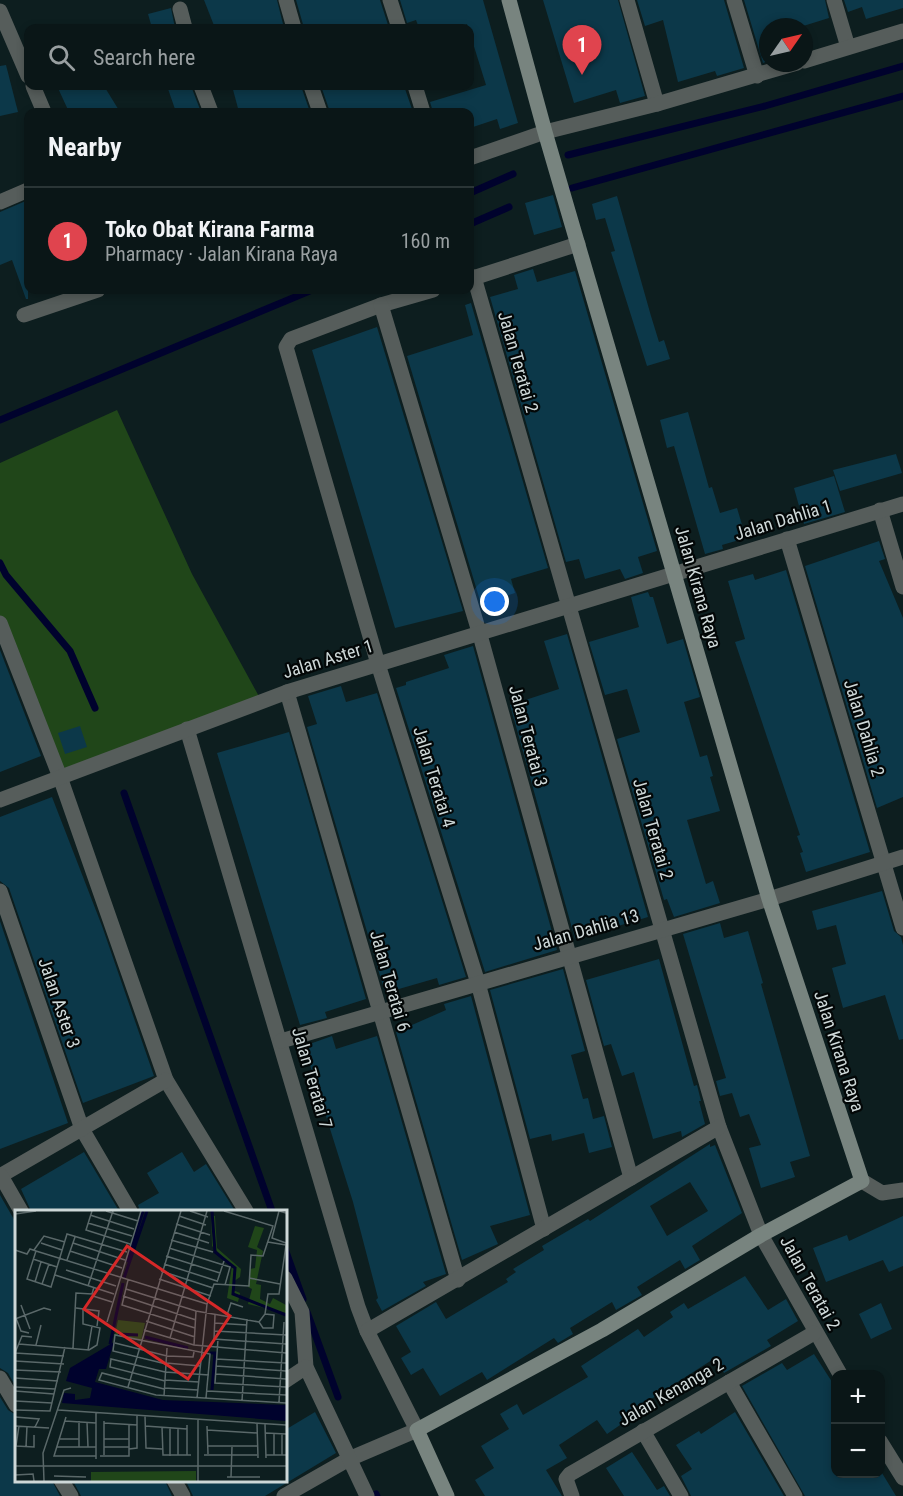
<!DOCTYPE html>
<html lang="en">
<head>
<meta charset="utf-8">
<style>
  :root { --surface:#0a1617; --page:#131f20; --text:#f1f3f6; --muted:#999fa1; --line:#2a3536; --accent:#f98fca }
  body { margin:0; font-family:"Roboto Condensed",sans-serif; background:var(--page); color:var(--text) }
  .controls { position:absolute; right:18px; bottom:18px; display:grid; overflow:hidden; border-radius:12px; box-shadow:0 3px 9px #0003 }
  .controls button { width:54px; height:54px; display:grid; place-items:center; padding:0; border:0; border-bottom:2px solid var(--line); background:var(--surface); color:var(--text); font:30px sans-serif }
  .compass { position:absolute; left:759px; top:18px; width:54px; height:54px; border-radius:50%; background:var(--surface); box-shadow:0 3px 9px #0003; rotate:56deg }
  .you { position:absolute; left:495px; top:602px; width:21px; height:21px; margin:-15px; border:4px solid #fff; border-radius:50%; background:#1a73e8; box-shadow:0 0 0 9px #1a73e833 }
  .badge { display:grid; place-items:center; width:39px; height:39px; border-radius:50%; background:var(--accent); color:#fff; font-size:20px; font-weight:700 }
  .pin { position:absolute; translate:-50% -50px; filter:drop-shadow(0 2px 3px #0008) }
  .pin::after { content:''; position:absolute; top:32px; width:21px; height:18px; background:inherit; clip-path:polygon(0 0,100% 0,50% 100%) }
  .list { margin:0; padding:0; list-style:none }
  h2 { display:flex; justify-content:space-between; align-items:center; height:78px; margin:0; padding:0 24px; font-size:26px }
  h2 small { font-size:20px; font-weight:400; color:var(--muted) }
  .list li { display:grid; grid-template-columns:39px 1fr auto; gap:18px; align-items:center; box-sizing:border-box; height:108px; padding:0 24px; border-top:2px solid var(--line) }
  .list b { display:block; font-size:22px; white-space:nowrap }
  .list p { margin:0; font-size:20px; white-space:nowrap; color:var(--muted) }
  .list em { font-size:20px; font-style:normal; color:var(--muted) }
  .icon { flex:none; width:33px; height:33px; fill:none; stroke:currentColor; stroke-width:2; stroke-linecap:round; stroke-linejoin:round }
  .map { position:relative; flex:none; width:903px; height:1496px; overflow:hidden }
  .search { position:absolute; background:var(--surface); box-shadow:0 3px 9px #0003; left:24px; top:24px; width:450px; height:66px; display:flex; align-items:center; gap:15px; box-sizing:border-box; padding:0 21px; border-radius:12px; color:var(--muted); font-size:22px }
  .panel { position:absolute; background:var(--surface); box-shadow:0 3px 9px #0003; left:24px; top:108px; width:450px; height:186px; border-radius:12px }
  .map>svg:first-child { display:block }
  .green { fill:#204619 }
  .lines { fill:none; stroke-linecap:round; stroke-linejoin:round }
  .stream { stroke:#00022d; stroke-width:7 }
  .building { fill:#0c3849; fill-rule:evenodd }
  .street { stroke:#565d5b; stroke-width:15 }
  .secondary { stroke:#78847f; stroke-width:15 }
  .labels { text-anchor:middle; stroke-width:4.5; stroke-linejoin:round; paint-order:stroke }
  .street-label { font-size:18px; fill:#ced8d8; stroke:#030707 }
  .inset-river { fill:none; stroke:#00022d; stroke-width:3 }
  .inset-road { fill:none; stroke:#5a6869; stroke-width:1.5 }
  .view { fill:#d62828; fill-opacity:0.15; stroke:#d62828; stroke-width:3 }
  .inset-edge { fill:none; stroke:#ced8d8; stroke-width:3 }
</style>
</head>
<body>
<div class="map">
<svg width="903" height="1496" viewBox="0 0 903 1496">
  <rect width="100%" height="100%" fill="#0d1e1f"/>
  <!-- green -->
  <path class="green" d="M117 410 192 574 262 702 60 777 0 625V463Z"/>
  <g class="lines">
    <!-- stream -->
    <g class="stream">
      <path d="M568 155 765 106 903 66"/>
      <path d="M572 188 903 96"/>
      <path d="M470 193 513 174"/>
      <path d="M470 224 509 207"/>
      <path d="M0 420 312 290"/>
      <path d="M0 563 6 575 70 651 95 708"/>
      <path d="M124 793 272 1211"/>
      <path d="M285 1249 303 1299"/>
      <path d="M307 1312 338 1397"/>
      <path d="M376 1494 377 1496"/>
    </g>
  </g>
  <!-- building -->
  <g class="building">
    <path d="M204 0H277L284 28H215Z"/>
    <path d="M296 0H380L389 28H304Z"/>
    <path d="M400 0H483L518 123 500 129 497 119 470 128V112H433L430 102 486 85 467 24 451 28H419L416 20 407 23Z"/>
    <path d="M543 0H618L645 96 620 103 616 90 574 103Z"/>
    <path d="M637 0H724L744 68 717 76 715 71 678 82 663 20 645 26Z"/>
    <path d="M744 0H825L829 18 800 27H768V61L763 63Z"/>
    <path d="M844 0H903V8L866 19 862 7 848 12Z"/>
    <path d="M171 8 175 28H152L148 14Z"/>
    <path d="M6 65 18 112 0 116V66Z"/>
    <path d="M57 86H104L120 112H69Z"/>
    <path d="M167 86H191L201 112H176Z"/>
    <path d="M232 86H301L310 112H239Z"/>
    <path d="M321 86H404L413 112H330Z"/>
    <path d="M553 195 562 227 534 235 525 203Z"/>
    <path d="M617 196 651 316 659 342 664 340 670 359 647 366 611 252 615 251 605 218 596 220 592 204Z"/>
    <path d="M28 200V299H26L12 260 0 265V212Z"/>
    <path d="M533 269 537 282 575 271 657 551 638 557 643 573 625 579 620 569 585 579 579 559 566 562 490 297 518 289 514 275Z"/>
    <path d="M471 303 548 568 511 579 515 593 481 604 407 356 473 335 465 305Z"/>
    <path d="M377 327 463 611 395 628 312 350Z"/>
    <path d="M688 412 709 488 712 487 720 513 737 508 746 538 722 545 723 549 705 554 674 446 667 448 660 420Z"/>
    <path d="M896 454 902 473 840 491 833 470Z"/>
    <path d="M834 476 845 512 804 524 794 488Z"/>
    <path d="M879 541 885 559 879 561 903 618V797L877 808 805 566Z"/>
    <path d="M786 570 870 852 806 872 800 853 803 852 797 836 800 835 735 642 745 639 728 581 753 574 755 580Z"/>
    <path d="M648 592 650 597H653L667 644 683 639 700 697 684 702 700 757 707 755 713 776 710 777 720 811 687 820 706 884 713 881 720 903 674 917 667 899 664 900 617 739 640 732 627 689 605 695 589 642 639 627 631 597Z"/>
    <path d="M567 634 648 917 575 939 510 705 559 689 544 641Z"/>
    <path d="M473 646 557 950 485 972 396 688 406 685V682L449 668 444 655Z"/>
    <path d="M0 650 41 756 0 772Z"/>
    <path d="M341 686 346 702 377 693 466 977 439 985 437 978 385 993 307 727 317 724 308 696Z"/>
    <path d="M80 726 87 747 65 754 58 733Z"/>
    <path d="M289 732 366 999 325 1012 327 1018 300 1025 217 753Z"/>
    <path d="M52 797 102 926 154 1076 83 1103 9 888 0 881V817Z"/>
    <path d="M882 891 894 931 901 937 903 945V1039L899 1040 885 995 843 1008 832 968 846 964 836 925 817 930 812 911Z"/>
    <path d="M0 921 68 1123 0 1149Z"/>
    <path d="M720 923 724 938 748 931 763 983 761 984 810 1156 790 1162 795 1177 761 1188 749 1148 761 1145 749 1114 740 1117 732 1093 720 1096 716 1081 726 1078 683 934Z"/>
    <path d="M659 959 694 1086 697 1085 701 1101H699L705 1124 682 1137 681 1131 653 1139 634 1072 622 1076 611 1044 604 1046 586 980Z"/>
    <path d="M563 969 585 1051 571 1055 583 1099 588 1098 593 1119 604 1116 612 1147 589 1153 584 1133 552 1141 551 1134 530 1139 490 990Z"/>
    <path d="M471 996 530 1215 490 1226 498 1244 462 1260 396 1032 446 1010 444 1004Z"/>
    <path d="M332 1036 336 1049 377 1036 446 1274 423 1282 426 1286 382 1311 376 1300 378 1298 353 1202 304 1046Z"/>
    <path d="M710 1144V1147L715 1145 742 1213 692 1246 700 1260 685 1269 680 1260 637 1287 642 1295 616 1310 612 1302 570 1328 573 1334 558 1343 554 1338 487 1380 482 1372 440 1396 423 1368 411 1375 401 1358 411 1352 396 1326 436 1302 446 1319 508 1282 506 1279 516 1272 513 1269 544 1250 542 1246 588 1219 590 1221ZM690 1182 708 1211 667 1236 650 1206Z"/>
    <path d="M84 1152 119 1211H31L21 1189Z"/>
    <path d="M182 1152 194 1172 206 1164 235 1211H140L138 1205 159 1193 147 1173Z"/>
    <path d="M0 1195 16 1223V1387L8 1373 0 1368Z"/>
    <path d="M903 1216V1266L889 1272 883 1260 826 1282 813 1248 847 1235 849 1241Z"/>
    <path d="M745 1276 768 1310 786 1299 798 1321 767 1340 771 1346 724 1373 715 1358 620 1419 623 1423 607 1434 597 1420 559 1445 567 1458 546 1470 562 1496H485L475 1480 494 1468 481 1446 509 1429 500 1414 517 1404 523 1415 588 1377 581 1366 638 1329 644 1337 673 1317 670 1312 684 1303 688 1309Z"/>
    <path d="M881 1303 892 1329 871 1339 859 1314Z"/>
    <path d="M814 1354 836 1388V1473H882L896 1496H805L742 1386 782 1363 787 1370Z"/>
    <path d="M0 1397 8 1410 16 1415V1479H51L60 1496H0Z"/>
    <path d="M315 1412 336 1453 265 1496H193L185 1479H285V1430Z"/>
    <path d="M735 1412 784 1496H691L681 1476 692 1469 676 1445 699 1431 701 1434Z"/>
    <path d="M632 1452 657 1490 664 1486 670 1496H624L606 1468Z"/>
    <path d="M72 1479H164L172 1496H81Z"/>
  </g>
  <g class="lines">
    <!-- street -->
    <g class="street">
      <path d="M286 0 294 28"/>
      <path d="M390 0 399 28"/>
      <path d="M627 0 657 104"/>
      <path d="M734 0 757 76"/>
      <path d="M834 0 848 47"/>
      <path d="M180 9 185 28"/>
      <path d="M0 11 28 76"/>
      <path d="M804 61 903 31"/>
      <path d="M33 86 44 112"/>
      <path d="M201 86 211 112"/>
      <path d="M311 86 320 112"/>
      <path d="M415 86 423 112"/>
      <path d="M470 158 545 132 657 104 797 63"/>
      <path d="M0 202 28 190"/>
      <path d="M474 277 719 1127 761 1235 840 1374"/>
      <path d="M470 279 578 244"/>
      <path d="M433 290 381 305 291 339 286 347 378 664 478 983 544 1229"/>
      <path d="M381 305 480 635 631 1178"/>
      <path d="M24 315 98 290"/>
      <path d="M880 510 903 587"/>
      <path d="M787 539 903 928"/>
      <path d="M0 623 60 777 166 1080 246 1211"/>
      <path d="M287 692 458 1280"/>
      <path d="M187 729 358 1307 367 1331 417 1430 349 1459 284 1496"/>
      <path d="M0 800 287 692 903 504"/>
      <path d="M0 891 82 1129 130 1211"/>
      <path d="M281 1041 769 899 903 857"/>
      <path d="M0 1176 166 1080"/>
      <path d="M1 1176 21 1211"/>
      <path d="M862 1181 882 1193 903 1190"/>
      <path d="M285 1278 302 1312 306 1367 367 1496"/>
      <path d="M367 1331 719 1127"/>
      <path d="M0 1378 16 1405"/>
      <path d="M285 1381 306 1367"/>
      <path d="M729 1382 795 1496"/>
      <path d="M643 1431 681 1496"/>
      <path d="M880 1441 903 1478"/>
      <path d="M61 1480 71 1496"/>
      <path d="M174 1480 183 1496"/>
      <path d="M572 1496 566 1479 570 1474 814 1333"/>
    </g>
    <!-- secondary -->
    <path class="secondary" d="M447 1496 417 1430 602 1330 761 1235 862 1181 769 899 545 132 509 0"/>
  </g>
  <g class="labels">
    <!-- street labels -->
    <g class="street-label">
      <text transform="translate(518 362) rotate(74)" y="6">Jalan Teratai 2</text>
      <text transform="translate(783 520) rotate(-17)" y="6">Jalan Dahlia 1</text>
      <text transform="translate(698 587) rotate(74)" y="6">Jalan Kirana Raya</text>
      <text transform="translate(328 659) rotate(-17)" y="6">Jalan Aster 1</text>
      <text transform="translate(864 728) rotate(73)" y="6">Jalan Dahlia 2</text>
      <text transform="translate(528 736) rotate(75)" y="6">Jalan Teratai 3</text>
      <text transform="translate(434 777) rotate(73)" y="6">Jalan Teratai 4</text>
      <text transform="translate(653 829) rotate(74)" y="6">Jalan Teratai 2</text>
      <text transform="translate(586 930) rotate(-16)" y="6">Jalan Dahlia 13</text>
      <text transform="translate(390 981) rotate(74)" y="6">Jalan Teratai 6</text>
      <text transform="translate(59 1003) rotate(71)" y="6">Jalan Aster 3</text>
      <text transform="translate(839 1051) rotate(72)" y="6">Jalan Kirana Raya</text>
      <text transform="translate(312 1078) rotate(74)" y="6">Jalan Teratai 7</text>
      <text transform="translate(810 1283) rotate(61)" y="6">Jalan Teratai 2</text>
      <text transform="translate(671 1392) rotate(-30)" y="6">Jalan Kenanga 2</text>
    </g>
  </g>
  <!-- overview -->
  <g transform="translate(15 1210)">
    <rect width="272" height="272" fill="#0d1e1f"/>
    <path d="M196 5 200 6 202 38 226 59 225 67 218 72V80L225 83 223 92 212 88 217 56 197 36ZM240 16 249 18 242 37 248 41 241 74 246 75 245 89 255 94 258 88 271 95V103L233 94 237 79 233 77 235 59 240 58 242 40 233 37ZM103 110 130 113 126 131 100 125ZM181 261V271H76V262Z" fill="#204619"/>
    <path d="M99 132 91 159H84L80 172 148 190 271 195V211L47 193 49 183 60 184V190L75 188 77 178 51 171 55 158Z" fill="#00022d"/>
    <path class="inset-river" d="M197 1 200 42 220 58 218 84 271 105M112 52 128 1M109 68 132 1M103 124 123 125M130 127 173 138M95 134 108 73M195 143H200L197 180"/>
    <path class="inset-road" d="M77 1 71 20 115 34M91 1 123 11M175 1 193 7M271 3 264 1 257 28 271 33M0 4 21 1M75 5 119 19M164 6 191 15M73 13 117 26M161 14 195 25M159 22 194 33M156 30 198 42M253 32 271 35M26 33 47 40M58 33 110 50M154 38 215 57 210 75M0 40 12 44 15 39 21 41 192 94M19 40 29 26 50 32M21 41 12 69 36 77 52 24 112 42M55 41 107 58M151 46 205 63M18 49 42 57M52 50 60 27M149 54 202 71M51 60 101 76M146 61 198 78M40 65 99 84M234 68 265 74M144 69 196 86M113 70 107 95 180 118M20 72 26 52M202 72 209 51M27 74 34 54M73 76 98 1M111 79 181 101 244 112M78 86 97 92M108 86 181 110M6 95 15 119M61 98 84 101 82 116M200 105 199 129 271 134M212 105 216 93 228 97M1 108 6 121 14 123M0 109 29 98 36 100M131 111 180 127M92 112 126 1M244 112 250 104 253 84H264L271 35M244 112 248 118H258L259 105 250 104M199 113 232 115M129 120 179 135 271 143M199 121 271 125M155 128 192 1M203 129 200 173 271 177M100 133 152 146 178 147 179 142M4 134 74 140 82 135 85 118 68 114V99M21 135 26 115M179 135 181 101M58 138 61 83 77 84 79 77M73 140 77 116M0 143 49 146M0 143 7 126 17 127M201 149 271 153M0 151 49 154M151 153 185 156M151 154 98 141 100 125 195 144 191 188M201 156 271 161M0 160 46 162M201 164 271 169M0 168 43 171M150 170 184 172M150 171 95 157 96 149 150 162 194 165M0 177 40 179M113 177 166 1M149 178 183 180M149 179 87 163 84 170 141 185 271 193M0 181 39 184M192 181 271 185M149 186 152 138M182 188 192 94 199 74 234 76 236 45 248 46 258 16 209 1M0 191 37 193M227 191 232 109M264 192 269 112M0 200 35 201 50 137M43 200 271 215M81 203V249M130 206 131 238 147 239M0 207 24 209 20 217M51 207 39 246H81M183 209V271M50 211 81 213M64 211V237M89 211V245M72 212 73 237M89 213 122 215M242 213 243 248M250 214 251 248M172 215V245M0 216 34 218M130 216 172 219M192 216 193 244M147 217 148 245H176M155 218V246M163 218V245M192 220 242 223M251 223 271 224M259 223V245M267 224V245M45 229H64M89 229H114M1 236 19 237V225M1 236 4 216M192 236H243M11 237 12 216M42 237H81M89 237H114M114 239 122 238V206M189 245H242M251 245H271M85 246H114V215M0 256H271M0 265 18 264 19 271M39 266 71 267M212 267H245M216 267 217 237M29 271 28 243 49 180 56 178"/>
    <path class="view" d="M112 36 215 106 173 169 69 99Z"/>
    <rect width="272" height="272" class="inset-edge"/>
  </g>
</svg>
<div class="controls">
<button>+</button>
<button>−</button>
</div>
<svg class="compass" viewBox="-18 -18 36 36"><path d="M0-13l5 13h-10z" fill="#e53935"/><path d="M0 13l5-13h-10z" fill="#999fa1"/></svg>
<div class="you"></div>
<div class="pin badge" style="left:582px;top:75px;background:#e0444e">1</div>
<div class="search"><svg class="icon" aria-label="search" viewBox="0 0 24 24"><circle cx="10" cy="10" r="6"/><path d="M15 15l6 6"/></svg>Search here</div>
<section class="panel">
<h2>Nearby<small></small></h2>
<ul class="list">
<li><span class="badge" style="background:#e0444e">1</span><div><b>Toko Obat Kirana Farma</b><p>Pharmacy · Jalan Kirana Raya</p></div><em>160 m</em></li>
</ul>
</section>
</div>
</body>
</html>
